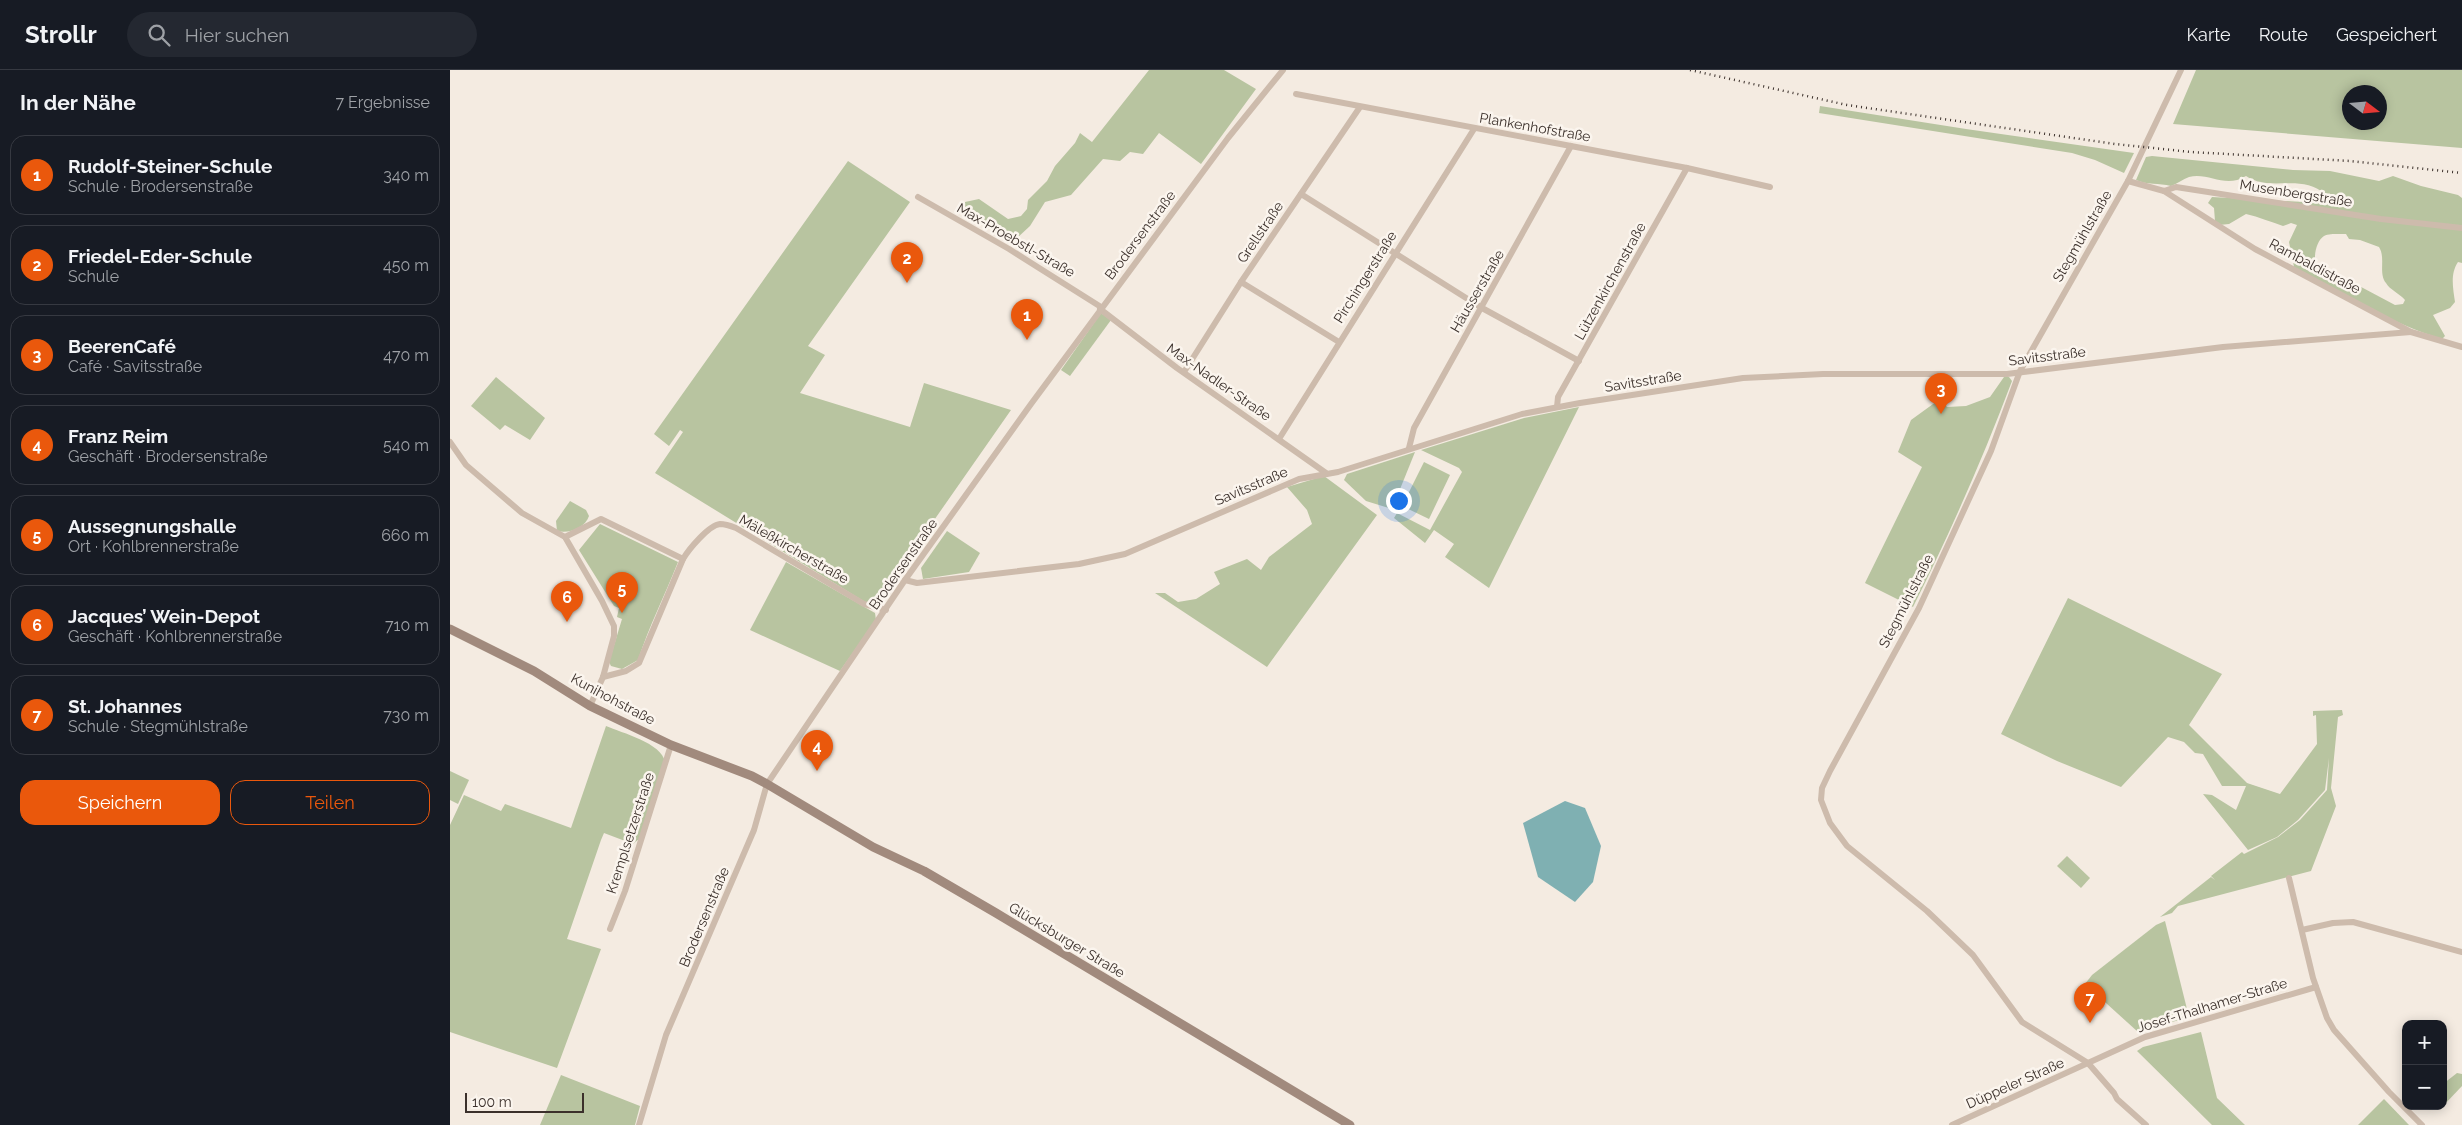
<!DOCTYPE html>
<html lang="de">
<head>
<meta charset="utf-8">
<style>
  :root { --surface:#171b24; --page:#242831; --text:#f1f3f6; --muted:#9ea1a6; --line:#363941; --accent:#ea580c }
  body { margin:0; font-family:Raleway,sans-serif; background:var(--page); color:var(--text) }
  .controls { position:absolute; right:15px; bottom:15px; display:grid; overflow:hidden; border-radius:10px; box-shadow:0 2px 12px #0003 }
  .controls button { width:45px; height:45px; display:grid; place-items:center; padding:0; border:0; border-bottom:1px solid var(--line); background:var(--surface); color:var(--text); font:25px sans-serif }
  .compass { position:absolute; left:1892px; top:15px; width:45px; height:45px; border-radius:50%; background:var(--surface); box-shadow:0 2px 12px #0003; rotate:106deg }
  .scale { position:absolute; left:15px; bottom:12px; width:119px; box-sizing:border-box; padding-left:5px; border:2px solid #3b302b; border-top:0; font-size:14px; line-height:18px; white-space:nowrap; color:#3b302b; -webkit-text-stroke:4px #fbf5ee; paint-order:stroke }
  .you { position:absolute; left:948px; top:430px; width:18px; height:18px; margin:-12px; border:4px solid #fff; border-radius:50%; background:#1a73e8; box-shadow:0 0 0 8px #1a73e833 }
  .badge { display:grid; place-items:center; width:32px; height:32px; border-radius:50%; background:var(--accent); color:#fff; font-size:16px; font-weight:700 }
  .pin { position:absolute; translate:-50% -41px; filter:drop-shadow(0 1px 2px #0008) }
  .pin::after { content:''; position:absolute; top:26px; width:18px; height:15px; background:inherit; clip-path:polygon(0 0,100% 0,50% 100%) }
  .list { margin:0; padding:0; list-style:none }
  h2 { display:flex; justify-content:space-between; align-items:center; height:65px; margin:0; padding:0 20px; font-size:21px }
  h2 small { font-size:16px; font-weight:400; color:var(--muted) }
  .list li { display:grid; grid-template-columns:32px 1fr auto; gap:15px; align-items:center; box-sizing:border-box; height:80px; margin:0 10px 10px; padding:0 10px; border:1px solid var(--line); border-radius:15px }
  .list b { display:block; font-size:19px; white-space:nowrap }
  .list p { margin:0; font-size:16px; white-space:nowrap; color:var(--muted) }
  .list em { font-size:16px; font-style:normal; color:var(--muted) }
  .actions { display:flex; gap:10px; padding:15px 20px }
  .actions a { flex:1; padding:11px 0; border:1px solid var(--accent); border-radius:15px; text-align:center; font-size:18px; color:var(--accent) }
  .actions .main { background:var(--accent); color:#fff }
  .icon { flex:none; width:28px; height:28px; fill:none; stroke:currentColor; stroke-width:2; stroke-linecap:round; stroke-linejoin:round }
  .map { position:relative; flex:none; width:2012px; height:1055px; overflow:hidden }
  header { display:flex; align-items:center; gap:30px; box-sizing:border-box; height:70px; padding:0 25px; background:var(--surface); border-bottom:1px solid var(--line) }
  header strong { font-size:24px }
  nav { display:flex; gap:28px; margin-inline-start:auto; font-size:18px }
  .search { width:350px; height:45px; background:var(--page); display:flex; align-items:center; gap:12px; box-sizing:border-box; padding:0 18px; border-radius:28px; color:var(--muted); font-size:19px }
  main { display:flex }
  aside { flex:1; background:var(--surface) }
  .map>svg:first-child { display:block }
  .green { fill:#b8c4a0; fill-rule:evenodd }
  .water { fill:#7fb0b2 }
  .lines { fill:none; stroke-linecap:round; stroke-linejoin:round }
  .street { stroke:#cdbbac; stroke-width:6 }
  .secondary { stroke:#a18a7d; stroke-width:9 }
  .rail { stroke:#3b302b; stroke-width:2.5; stroke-dasharray:1 4; stroke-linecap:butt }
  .labels { text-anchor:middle; stroke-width:5; stroke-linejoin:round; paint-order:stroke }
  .street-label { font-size:14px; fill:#3b302b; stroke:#fbf5ee }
</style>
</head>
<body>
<header>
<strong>Strollr</strong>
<div class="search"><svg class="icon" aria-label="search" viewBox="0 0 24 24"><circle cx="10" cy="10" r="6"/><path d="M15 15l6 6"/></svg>Hier suchen</div>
<nav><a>Karte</a><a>Route</a><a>Gespeichert</a></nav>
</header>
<main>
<aside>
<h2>In der Nähe<small>7 Ergebnisse</small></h2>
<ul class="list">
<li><span class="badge">1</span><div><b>Rudolf-Steiner-Schule</b><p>Schule · Brodersenstraße</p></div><em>340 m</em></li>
<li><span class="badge">2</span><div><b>Friedel-Eder-Schule</b><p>Schule</p></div><em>450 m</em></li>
<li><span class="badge">3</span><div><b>BeerenCafé</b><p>Café · Savitsstraße</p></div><em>470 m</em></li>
<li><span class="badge">4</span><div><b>Franz Reim</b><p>Geschäft · Brodersenstraße</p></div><em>540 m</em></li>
<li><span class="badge">5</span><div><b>Aussegnungshalle</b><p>Ort · Kohlbrennerstraße</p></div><em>660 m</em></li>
<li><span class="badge">6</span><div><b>Jacques’ Wein-Depot</b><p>Geschäft · Kohlbrennerstraße</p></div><em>710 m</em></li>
<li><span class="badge">7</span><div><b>St. Johannes</b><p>Schule · Stegmühlstraße</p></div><em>730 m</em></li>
</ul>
<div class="actions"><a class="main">Speichern</a><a>Teilen</a></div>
</aside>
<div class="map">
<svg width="2012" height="1055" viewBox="0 0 2012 1055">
  <rect width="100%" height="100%" fill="#f4ebe1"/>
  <!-- green -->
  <g class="green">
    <path d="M699 0H774L806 19 751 94 709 63 693 84 680 82 670 91 653 89 621 125 595 132 580 156 566 169 513 140 515 132 529 129 558 149 571 146 577 139 578 130 597 111 605 96 625 73 630 63 642 72Z"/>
    <path d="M1746 0H2012V78L1723 54ZM1900 22H1930V52H1900Z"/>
    <path d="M1370 36 1516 59 1684 83 1674 103 1645 90 1622 83 1369 43Z"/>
    <path d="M1702 86 1843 100 1880 101 1929 111 1943 106 1971 116 2008 125 2012 128V193L2008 192C2000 204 2003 218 2005 232L2000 238 1983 245 1995 266 1992 269C1940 253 1892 223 1844 197L1839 172 1847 155 1841 153 1833 156C1821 152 1809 147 1796 144L1779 154 1769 155 1765 151 1764 138 1758 133 1762 127 1870 133 1874 131 1876 125C1851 102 1822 123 1796 106 1775 119 1759 102 1739 107 1733 109 1727 114 1721 116 1709 113 1697 115 1686 110L1696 87ZM1887 164H1896L1899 169 1910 170 1929 177C1936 188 1928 203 1936 213 1940 220 1949 223 1955 230L1953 234 1945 235 1866 193C1863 186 1867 170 1874 166 1878 164 1884 164 1887 164Z"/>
    <path d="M398 91 460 132 358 276 375 285 350 323 460 357 474 313 561 340 429 529V533L415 532 205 403 233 362 230 360 219 376 204 364Z"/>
    <path d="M651 243 661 250 620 306 611 300Z"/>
    <path d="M46 307 95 348 80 370 55 355 50 360 21 336Z"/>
    <path d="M1554 307H1559L1562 311C1533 388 1500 463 1463 537L1415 513 1472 397 1448 382 1461 350 1490 329 1497 337 1516 336 1540 327Z"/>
    <path d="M1129 337 1039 518 995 487 1004 474 984 460 975 473 944 448 947 443 980 460 1012 402 1009 398 971 380 1074 348Z"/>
    <path d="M965 382 942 439 916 431 894 410 897 404Z"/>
    <path d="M974 392 1000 405 979 449 952 436Z"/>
    <path d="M874 406 927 445 817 597 705 523H715L728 532 746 529 770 514 764 502 797 489 811 500 819 487 862 454 857 440 837 417Z"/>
    <path d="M120 431 136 440 139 446C135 458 119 464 107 461L106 451Z"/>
    <path d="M150 454 228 492C215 525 199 556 188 590L172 599 161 596 159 592 172 549 167 547 169 538 164 536 129 480Z"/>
    <path d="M497 461 530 483 519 502 473 509 471 498Z"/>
    <path d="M336 492 425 543 426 550 390 601 300 560Z"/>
    <path d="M1618 528 1772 604 1739 655 1797 713 1830 724 1867 674 1866 645 1863 646V641L1892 640 1893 645 1888 647 1881 718 1886 736 1861 801 1728 836 1722 843 1710 847 1761 807 1765 810 1761 806 1792 782 1794 784 1828 767 1850 750 1877 720 1879 688 1875 720 1848 750 1827 767 1798 780 1753 724 1762 725 1786 740 1796 716H1772L1753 684 1745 683 1734 672 1718 667 1671 717 1607 691 1551 664Z"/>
    <path d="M156 656C172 663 212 673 215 692L189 769 183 774 154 763 151 770 117 869 151 879 107 998 0 962V755L14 725 51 741 55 734 121 758Z"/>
    <path d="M0 701 19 710 8 734 0 730Z"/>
    <path d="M1617 786 1640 808 1631 818 1607 796Z"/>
    <path d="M1715 851 1739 947 1688 962 1635 914 1642 905 1706 855Z"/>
    <path d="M1751 962 1767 1028 1795 1055H1762L1687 981 1693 977Z"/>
    <path d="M2007 1003 2012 1004V1016L1993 1036V1014Z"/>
    <path d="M111 1005 190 1036 185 1055H90Z"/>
    <path d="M1934 1029 1959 1055H1908Z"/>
  </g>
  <!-- water -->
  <path class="water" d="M1115 731 1135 738 1151 776 1143 812 1125 832 1088 807 1073 753Z"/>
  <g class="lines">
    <!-- street -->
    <g class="street">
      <path d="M846 24 1237 98 1320 117"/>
      <path d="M1678 111 1714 121 1726 117 1931 149 2012 158"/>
      <path d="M1714 121 1805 179 1961 262 2012 277"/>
      <path d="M851 124 1032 238 1129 291"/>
      <path d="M468 127 559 179 651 237"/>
      <path d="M791 212 889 272"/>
      <path d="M650 239 727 298 876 403"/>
      <path d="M734 302 791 212 910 37"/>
      <path d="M1107 337 1108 327 1237 98"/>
      <path d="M829 369 1024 59"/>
      <path d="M0 372 16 395 72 443 115 467 152 531 164 556V566L153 607 140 636"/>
      <path d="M959 378 964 358 1121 76"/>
      <path d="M115 467 151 449 233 489C239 479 259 455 270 454 276 454 281 456 286 458L414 534 436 540"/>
      <path d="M455 510 467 513 629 494 675 484 849 409 888 402 1072 344 1130 333 1293 308 1373 304H1557L1773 277 1961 262"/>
      <path d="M153 607 176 601 189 593 233 489"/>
      <path d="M1839 808 1863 908 1877 948 1884 960 1939 1022 1972 1055"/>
      <path d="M160 859 175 821 221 675"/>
      <path d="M1852 860 1883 853 1903 852 2012 882"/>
      <path d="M189 1055 216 965 304 760 317 714 455 510 581 334 778 68 833 0"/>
      <path d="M1502 1055 1695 967 1866 917"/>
      <path d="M1696 1055 1667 1029 1664 1023 1638 993 1572 952 1523 885 1477 841 1397 776 1380 753 1371 730 1372 718 1380 701 1469 538 1541 381 1570 301 1678 111 1731 0"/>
    </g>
    <!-- secondary -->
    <path class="secondary" d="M0 559 84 601 140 636 221 675 302 706 317 714 423 777 474 801 546 843 900 1055"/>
    <!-- rail -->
    <path class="rail" d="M1240 0 1397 35 1665 74 1741 82 1900 91 2012 103"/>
  </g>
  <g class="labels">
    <!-- street labels -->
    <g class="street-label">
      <text transform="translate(1085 57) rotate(10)" y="5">Plankenhofstraße</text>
      <text transform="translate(1846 123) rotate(9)" y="5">Musenbergstraße</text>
      <text transform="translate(810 162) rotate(-56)" y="5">Grellstraße</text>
      <text transform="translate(690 165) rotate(-53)" y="5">Brodersenstraße</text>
      <text transform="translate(1632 166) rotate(-60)" y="5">Stegmühlstraße</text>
      <text transform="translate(566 170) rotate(30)" y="5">Max-Proebstl-Straße</text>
      <text transform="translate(1865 196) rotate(28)" y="5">Rambaldistraße</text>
      <text transform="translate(915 207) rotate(-58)" y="5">Pirchingerstraße</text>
      <text transform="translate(1160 211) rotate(-61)" y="5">Lützenkirchenstraße</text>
      <text transform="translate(1027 221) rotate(-60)" y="5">Häusserstraße</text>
      <text transform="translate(1597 286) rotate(-7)" y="5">Savitsstraße</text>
      <text transform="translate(1193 311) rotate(-9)" y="5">Savitsstraße</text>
      <text transform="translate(769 312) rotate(35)" y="5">Max-Nadler-Straße</text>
      <text transform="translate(801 416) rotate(-23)" y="5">Savitsstraße</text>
      <text transform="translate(344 479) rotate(30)" y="5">Mäleßkircherstraße</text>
      <text transform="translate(453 494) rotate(-55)" y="5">Brodersenstraße</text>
      <text transform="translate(1456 531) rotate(-63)" y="5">Stegmühlstraße</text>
      <text transform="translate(163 629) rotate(28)" y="5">Kunihohstraße</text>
      <text transform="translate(180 763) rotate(-72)" y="5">Kremplsetzerstraße</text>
      <text transform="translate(254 847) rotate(-67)" y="5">Brodersenstraße</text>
      <text transform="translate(617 870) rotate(31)" y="5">Glücksburger Straße</text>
      <text transform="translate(1762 935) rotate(-17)" y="5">Josef-Thalhamer-Straße</text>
      <text transform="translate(1565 1013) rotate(-24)" y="5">Düppeler Straße</text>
    </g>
  </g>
</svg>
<div class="controls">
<button>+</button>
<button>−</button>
</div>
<svg class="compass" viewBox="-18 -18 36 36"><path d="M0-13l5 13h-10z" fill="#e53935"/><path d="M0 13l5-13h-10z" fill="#9ea1a6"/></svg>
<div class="scale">100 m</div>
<div class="you"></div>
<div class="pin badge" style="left:577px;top:270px">1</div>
<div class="pin badge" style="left:457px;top:213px">2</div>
<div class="pin badge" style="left:1491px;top:344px">3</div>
<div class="pin badge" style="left:367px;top:701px">4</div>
<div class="pin badge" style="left:172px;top:543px">5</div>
<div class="pin badge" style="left:117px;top:552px">6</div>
<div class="pin badge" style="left:1640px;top:953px">7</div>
</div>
</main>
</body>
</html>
